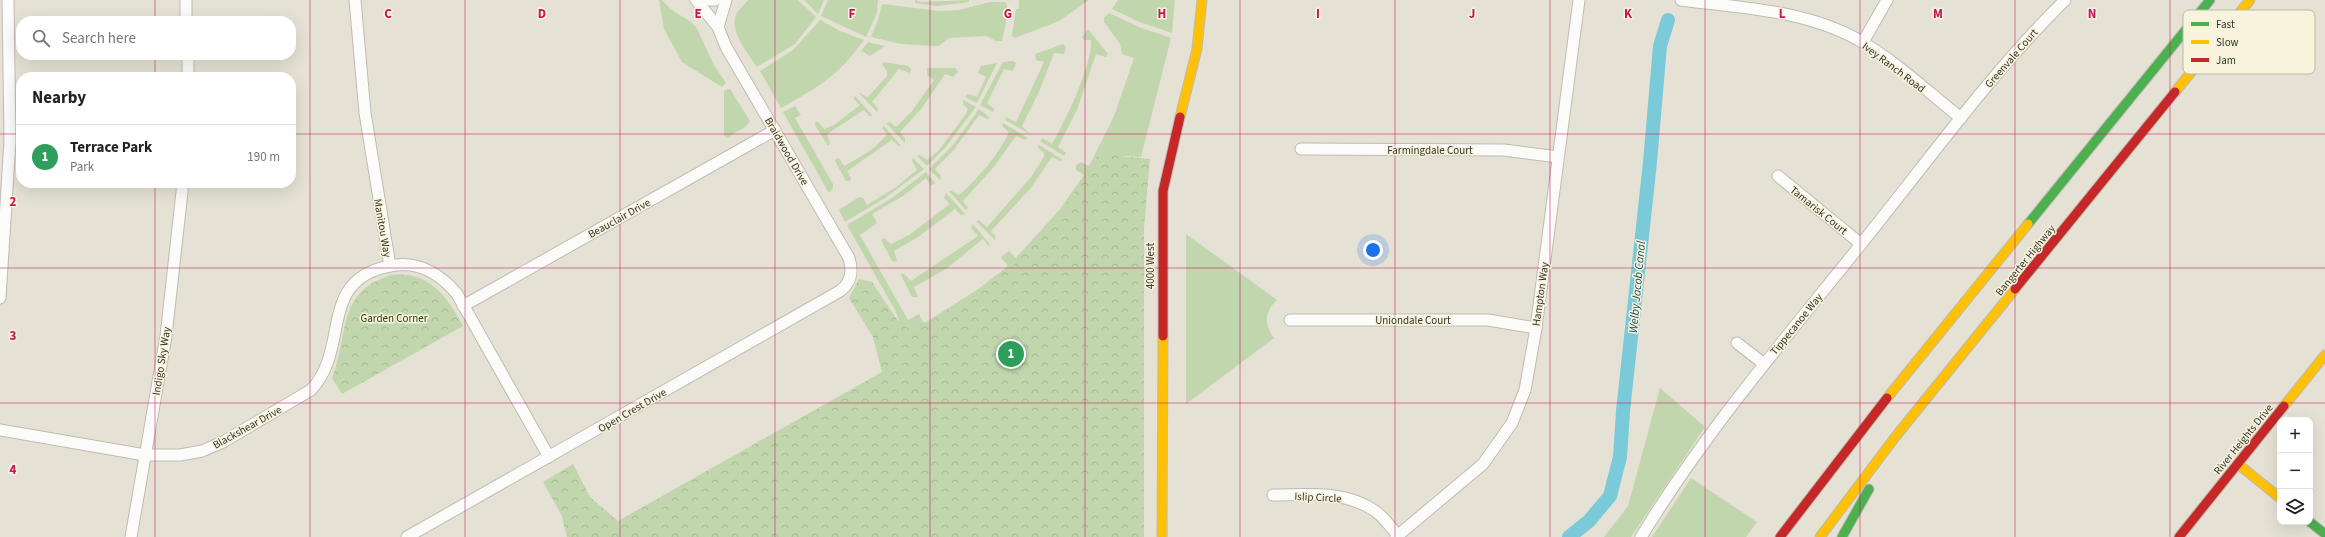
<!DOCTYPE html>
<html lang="en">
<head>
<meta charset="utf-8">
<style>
  :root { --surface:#fff; --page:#f2f2f2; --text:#222; --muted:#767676; --line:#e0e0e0; --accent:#737166 }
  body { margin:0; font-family:"Source Sans 3",sans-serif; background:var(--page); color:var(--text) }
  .controls { position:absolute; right:12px; bottom:12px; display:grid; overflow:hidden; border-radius:8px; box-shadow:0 4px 16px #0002 }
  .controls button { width:36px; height:36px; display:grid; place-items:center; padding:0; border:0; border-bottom:1px solid var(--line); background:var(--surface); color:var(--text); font:20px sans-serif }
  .you { position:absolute; left:1373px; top:250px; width:14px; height:14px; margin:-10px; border:3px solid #fff; border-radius:50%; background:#1a73e8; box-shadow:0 0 0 6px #1a73e833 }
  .badge { display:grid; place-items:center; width:26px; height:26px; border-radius:50%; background:var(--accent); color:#fff; font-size:13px; font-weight:700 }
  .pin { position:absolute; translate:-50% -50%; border:2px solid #fff; box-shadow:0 1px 4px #0006 }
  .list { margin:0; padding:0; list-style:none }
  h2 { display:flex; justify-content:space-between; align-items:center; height:52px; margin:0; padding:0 16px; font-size:17px }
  h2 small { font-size:13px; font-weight:400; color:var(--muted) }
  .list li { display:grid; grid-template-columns:26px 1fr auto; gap:12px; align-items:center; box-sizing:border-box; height:64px; padding:0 16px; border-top:1px solid var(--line) }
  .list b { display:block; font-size:15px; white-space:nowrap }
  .list p { margin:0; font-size:13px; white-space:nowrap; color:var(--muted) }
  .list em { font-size:13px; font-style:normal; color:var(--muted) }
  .icon { flex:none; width:22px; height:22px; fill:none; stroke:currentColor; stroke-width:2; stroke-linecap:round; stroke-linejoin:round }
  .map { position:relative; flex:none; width:2325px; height:537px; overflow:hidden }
  .search { position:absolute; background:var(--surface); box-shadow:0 4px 16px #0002; left:16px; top:16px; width:280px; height:44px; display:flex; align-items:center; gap:10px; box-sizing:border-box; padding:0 14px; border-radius:16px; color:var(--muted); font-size:15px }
  .panel { position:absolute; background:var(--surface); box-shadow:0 4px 16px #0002; left:16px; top:72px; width:280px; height:116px; border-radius:16px }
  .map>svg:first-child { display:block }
  .green { fill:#c1d6ac }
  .park { fill:url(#park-crowns) }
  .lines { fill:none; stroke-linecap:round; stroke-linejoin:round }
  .canal { stroke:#7bcad9; stroke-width:14 }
  .street-casing { stroke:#bebcb2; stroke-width:13 }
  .fast-casing { stroke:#bebcb2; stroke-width:11 }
  .slow-casing { stroke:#bebcb2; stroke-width:11 }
  .jam-casing { stroke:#bebcb2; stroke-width:11 }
  .street { stroke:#fbfbf9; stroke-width:11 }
  .fast { stroke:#4caf50; stroke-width:9 }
  .slow { stroke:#ffc107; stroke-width:9 }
  .jam { stroke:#c62828; stroke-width:9 }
  .grid { fill:none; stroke:#c2185b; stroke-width:1; stroke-opacity:0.55 }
  .labels { text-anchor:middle; stroke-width:3; stroke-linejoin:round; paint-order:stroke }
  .street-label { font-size:11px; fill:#36342b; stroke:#f8f3dc }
  .park-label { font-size:11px; fill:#233e0a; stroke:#f8f3dc }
  .water-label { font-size:12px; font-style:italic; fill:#184955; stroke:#f8f3dc }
  .key { fill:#f8f3dc; stroke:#bebaa7; stroke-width:1 }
  .key-label { font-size:11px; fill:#36342b }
  .grid-label { font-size:13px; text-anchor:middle; font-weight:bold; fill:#c2185b; stroke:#f8f3dc; stroke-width:3; stroke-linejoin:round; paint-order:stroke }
</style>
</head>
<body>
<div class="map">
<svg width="2325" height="537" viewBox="0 0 2325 537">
  <defs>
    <pattern id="park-crowns" width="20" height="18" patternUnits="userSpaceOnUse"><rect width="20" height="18" fill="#c1d6ac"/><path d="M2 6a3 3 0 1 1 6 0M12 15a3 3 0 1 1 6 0" fill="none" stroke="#a6b894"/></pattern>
  </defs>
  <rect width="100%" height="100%" fill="#e5e2d5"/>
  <!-- green -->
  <g class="green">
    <path d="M659 0H662C673 14 686 16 696 27L714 65 726 83 722 87 682 62 664 29Z"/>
    <path d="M748 0H798L816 17 795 44 757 67C749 54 729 32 736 15 738 9 745 5 748 0Z"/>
    <path d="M804 0H824L818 14Z"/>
    <path d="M828 0H878L877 13 866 37 821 16Z"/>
    <path d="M915 0 920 2 969 0V2L937 6 915 3Z"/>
    <path d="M1019 0H1089L1059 21 1015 38 1012 36 1016 9H1019Z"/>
    <path d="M1118 0H1175L1172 33 1137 21 1112 9Z"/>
    <path d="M990 2H1006L1008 12 1002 41H996L986 36 949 38 939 46H935L901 44 871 37 878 20 882 4 940 11 959 10Z"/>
    <path d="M1109 13 1139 27 1171 38 1141 157 1124 156 1097 183 1065 232 911 335 900 324 896 312 847 225 892 198 926 172 935 183 931 186 926 178 903 196 872 214 877 223 860 235 908 320 919 314 923 322H926L977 290 1008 266 1001 258 1002 256 1009 251 1016 258 1060 209 1084 175 1076 170V165L1081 162 1089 166 1114 116 1134 58 1122 54 1120 44 1104 22V18Z"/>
    <path d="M820 20 840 31 864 40C837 77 820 86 781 108L760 71 793 50Z"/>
    <path d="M1088 29 1108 54 1106 57 1096 54 1077 110 1058 147 1066 153 1064 156 1040 141 1043 138 1052 144C1066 119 1092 67 1091 40H1084L1082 37Z"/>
    <path d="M868 42 885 46 870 56 861 51Z"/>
    <path d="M1063 44 1066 47 1064 54 1054 53 1039 92 1022 126 1030 134 1005 120 1006 117 1016 122 1044 62 1036 60 1035 54Z"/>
    <path d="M1013 61 1016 63 1013 71 1004 69 987 103 994 109 993 112 980 105 1003 62Z"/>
    <path d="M884 62 908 66 911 69 910 73 899 69 872 102 878 108 877 112 858 92 868 97 887 76V71L882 64Z"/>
    <path d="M997 63 977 103 965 97 968 94 977 97 986 77 978 73 981 66Z"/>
    <path d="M927 68H956L958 72 953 77 945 74 922 108 900 132 905 138V143L886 123 890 122 896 127 912 111 934 80 927 75Z"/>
    <path d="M730 89 750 121 745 127 727 138 724 135V91Z"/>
    <path d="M854 95 873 116H869L864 110 827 134 830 144 828 146 815 125V122H818L824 129 834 125 860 105 854 99Z"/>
    <path d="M963 100 976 107 945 148 927 166 917 156 920 155 927 160 939 150 966 114 968 109 963 104Z"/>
    <path d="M795 106 801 115 795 118 833 184V188L829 193 783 112Z"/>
    <path d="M979 109 990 118 987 119 979 115 953 151 935 169 941 176 940 180 929 169 953 145Z"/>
    <path d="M1003 123 1028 138 1025 140 1016 136 993 168 963 201 968 208 966 210 949 191H952L959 195C977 179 999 155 1009 132L1002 126Z"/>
    <path d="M884 126 901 146H899L892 140 847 171 851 178 850 181H846L835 161 836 159 839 158 844 166C859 158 877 148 887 134L882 128Z"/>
    <path d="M1039 145 1063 160 1060 161 1052 157 1030 189 991 231 995 236 996 241 976 221 979 220 987 227 1031 177 1044 157V153L1038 148Z"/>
    <path d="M913 158 924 169 885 198 845 222 839 210 859 197 863 198 867 205 896 187 917 170 912 161Z"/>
    <path d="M946 193 965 214 961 215 955 209 918 237 894 251 897 260 895 262 892 261 881 240 884 238 891 244 909 235 950 204 944 198Z"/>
    <path d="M973 224 991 246 988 245 983 239 946 269 914 287 918 297H912L901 275 903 273 911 281 978 236 971 228Z"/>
    <path d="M1186 234 1277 300C1264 312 1264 324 1274 338L1186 404Z"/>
    <path d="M1660 388 1705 427 1631 537H1604L1628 506Z"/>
    <path d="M1691 478 1757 522 1746 537H1652Z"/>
  </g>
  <!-- park -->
  <g class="park">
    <path d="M1099 154 1150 159 1144 228V537H567L561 514 543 482 573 464 590 497 618 521 882 372 873 337 849 298 859 279 872 282 898 321 914 332 1013 266 1054 223Z"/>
    <path d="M391 275C429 271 447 296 463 326L342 394 332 378C350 334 335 293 391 275Z"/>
  </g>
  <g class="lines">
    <!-- canal -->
    <path class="canal" d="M1569 537 1589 521 1610 496 1620 457 1623 411 1650 162 1660 46 1668 20"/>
    <defs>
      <g id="street">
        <path d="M186 0V21"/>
        <path d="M355 0 365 113 390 266"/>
        <path d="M698 0H715"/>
        <path d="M1681 0C1742 8 1808 10 1862 42 1898 63 1929 93 1961 118"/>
        <path d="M718 27 726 0"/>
        <path d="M1863 42 1887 0"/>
        <path d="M188 55V77"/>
        <path d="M1301 149 1504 150 1558 157"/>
        <path d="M1778 176 1861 244"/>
        <path d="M0 298 10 141 8 0"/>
        <path d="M463 306 775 130"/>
        <path d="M1290 320H1488L1536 328"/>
        <path d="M1737 343 1763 363"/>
        <path d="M0 430 145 455H180L202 451 223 442 311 390C352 347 315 276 396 265 421 262 442 276 457 294L549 457"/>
        <path d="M1273 495C1307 495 1345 490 1375 511 1384 517 1390 527 1398 535"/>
        <path d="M131 537 166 336 183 183"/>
        <path d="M407 537 840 291C851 283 853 271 849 258L726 47 718 27 696 0"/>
        <path d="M1396 537 1483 464 1512 423 1525 390 1536 328 1579 0"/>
        <path d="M1641 537C1705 432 1785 339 1862 243 1928 161 1990 74 2065 0"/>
      </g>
      <g id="fast">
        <path d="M2028 224 2210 0"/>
        <path d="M2310 522 2325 534"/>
        <path d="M1842 537 1869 489"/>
      </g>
      <g id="slow">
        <path d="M2175 92 2250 0"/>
        <path d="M1180 117 1197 49 1202 0"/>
        <path d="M1887 398 2028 224"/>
        <path d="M2284 406 2325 355"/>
        <path d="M2238 464 2280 498"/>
        <path d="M1162 537 1163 336"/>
        <path d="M1820 537 1896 436 2015 289"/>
      </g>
      <g id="jam">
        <path d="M2015 289 2175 92"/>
        <path d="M1163 336V191L1180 117"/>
        <path d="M1780 537 1887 398"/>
        <path d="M2179 537 2284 406"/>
      </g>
    </defs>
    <!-- street casing -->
    <use href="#street" class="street-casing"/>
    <!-- fast casing -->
    <use href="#fast" class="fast-casing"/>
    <!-- slow casing -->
    <use href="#slow" class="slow-casing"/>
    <!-- jam casing -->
    <use href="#jam" class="jam-casing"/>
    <!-- street -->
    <use href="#street" class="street"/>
    <!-- fast -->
    <use href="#fast" class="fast"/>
    <!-- slow -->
    <use href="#slow" class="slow"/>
    <!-- jam -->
    <use href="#jam" class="jam"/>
  </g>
  <!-- grid -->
  <path class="grid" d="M155 0V21M310 0V537M465 0V537M620 0V537M775 0V537M930 0V537M1085 0V537M1240 0V537M1395 0V537M1550 0V537M1705 0V537M1860 0V537M2015 0V537M2170 0V537M155 55V77M0 134H21M291 134H2325M155 183V537M0 268H2325M0 403H2325"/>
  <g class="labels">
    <!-- street labels -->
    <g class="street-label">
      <text transform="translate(2011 58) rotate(-49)" y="4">Greenvale Court</text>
      <text transform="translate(1894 67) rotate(37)" y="4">Ivey Ranch Road</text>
      <text x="1430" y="154">Farmingdale Court</text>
      <text transform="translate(787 151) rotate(60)" y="4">Braidwood Drive</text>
      <text transform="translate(1819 210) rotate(39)" y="4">Tamarisk Court</text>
      <text transform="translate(619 218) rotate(-29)" y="4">Beauclair Drive</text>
      <text transform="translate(383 228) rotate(80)" y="4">Manitou Way</text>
      <text transform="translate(2025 260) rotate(-51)" y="4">Bangerter Highway</text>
      <text transform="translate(1150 266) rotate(-90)" y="4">4000 West</text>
      <text transform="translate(1540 294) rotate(-82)" y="4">Hampton Way</text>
      <text x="1413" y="324">Uniondale Court</text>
      <text transform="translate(1796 324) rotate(-51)" y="4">Tippecanoe Way</text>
      <text transform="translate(161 361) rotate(-81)" y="4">Indigo Sky Way</text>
      <text transform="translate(632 410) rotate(-30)" y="4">Open Crest Drive</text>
      <text transform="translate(247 427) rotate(-29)" y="4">Blackshear Drive</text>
      <text transform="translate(2243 439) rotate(-51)" y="4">River Heights Drive</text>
      <text transform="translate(1318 497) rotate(3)" y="4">Islip Circle</text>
    </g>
    <!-- park labels -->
    <g class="park-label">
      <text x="394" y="322">Garden Corner</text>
    </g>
    <!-- water labels -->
    <g class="water-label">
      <text transform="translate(1637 287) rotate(-85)" y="4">Welby Jacob Canal</text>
    </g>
  </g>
  <!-- legend -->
  <rect x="2183" y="10" width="132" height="64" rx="6" class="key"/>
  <rect x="2191" y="22" width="18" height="4" fill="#4caf50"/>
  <rect x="2191" y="40" width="18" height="4" fill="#ffc107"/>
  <rect x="2191" y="58" width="18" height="4" fill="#c62828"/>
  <g class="key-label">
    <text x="2216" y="28">Fast</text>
    <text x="2216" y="46">Slow</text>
    <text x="2216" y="64">Jam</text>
  </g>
  <g class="grid-label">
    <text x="388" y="18">C</text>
    <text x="542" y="18">D</text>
    <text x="698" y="18">E</text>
    <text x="852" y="18">F</text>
    <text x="1008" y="18">G</text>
    <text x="1162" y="18">H</text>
    <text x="1318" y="18">I</text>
    <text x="1472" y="18">J</text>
    <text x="1628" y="18">K</text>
    <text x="1782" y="18">L</text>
    <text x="1938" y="18">M</text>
    <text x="2092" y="18">N</text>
    <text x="13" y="206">2</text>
    <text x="13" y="340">3</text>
    <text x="13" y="474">4</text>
  </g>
</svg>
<div class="controls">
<button>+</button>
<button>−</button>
<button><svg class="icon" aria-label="layers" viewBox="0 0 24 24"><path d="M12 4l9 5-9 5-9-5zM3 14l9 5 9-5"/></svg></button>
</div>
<div class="you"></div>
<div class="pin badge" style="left:1011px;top:354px;background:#2e9e5b">1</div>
<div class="search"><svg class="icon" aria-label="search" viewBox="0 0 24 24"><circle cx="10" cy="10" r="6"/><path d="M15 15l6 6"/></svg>Search here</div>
<section class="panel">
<h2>Nearby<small></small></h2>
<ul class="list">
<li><span class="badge" style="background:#2e9e5b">1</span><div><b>Terrace Park</b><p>Park</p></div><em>190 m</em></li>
</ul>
</section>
</div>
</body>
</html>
